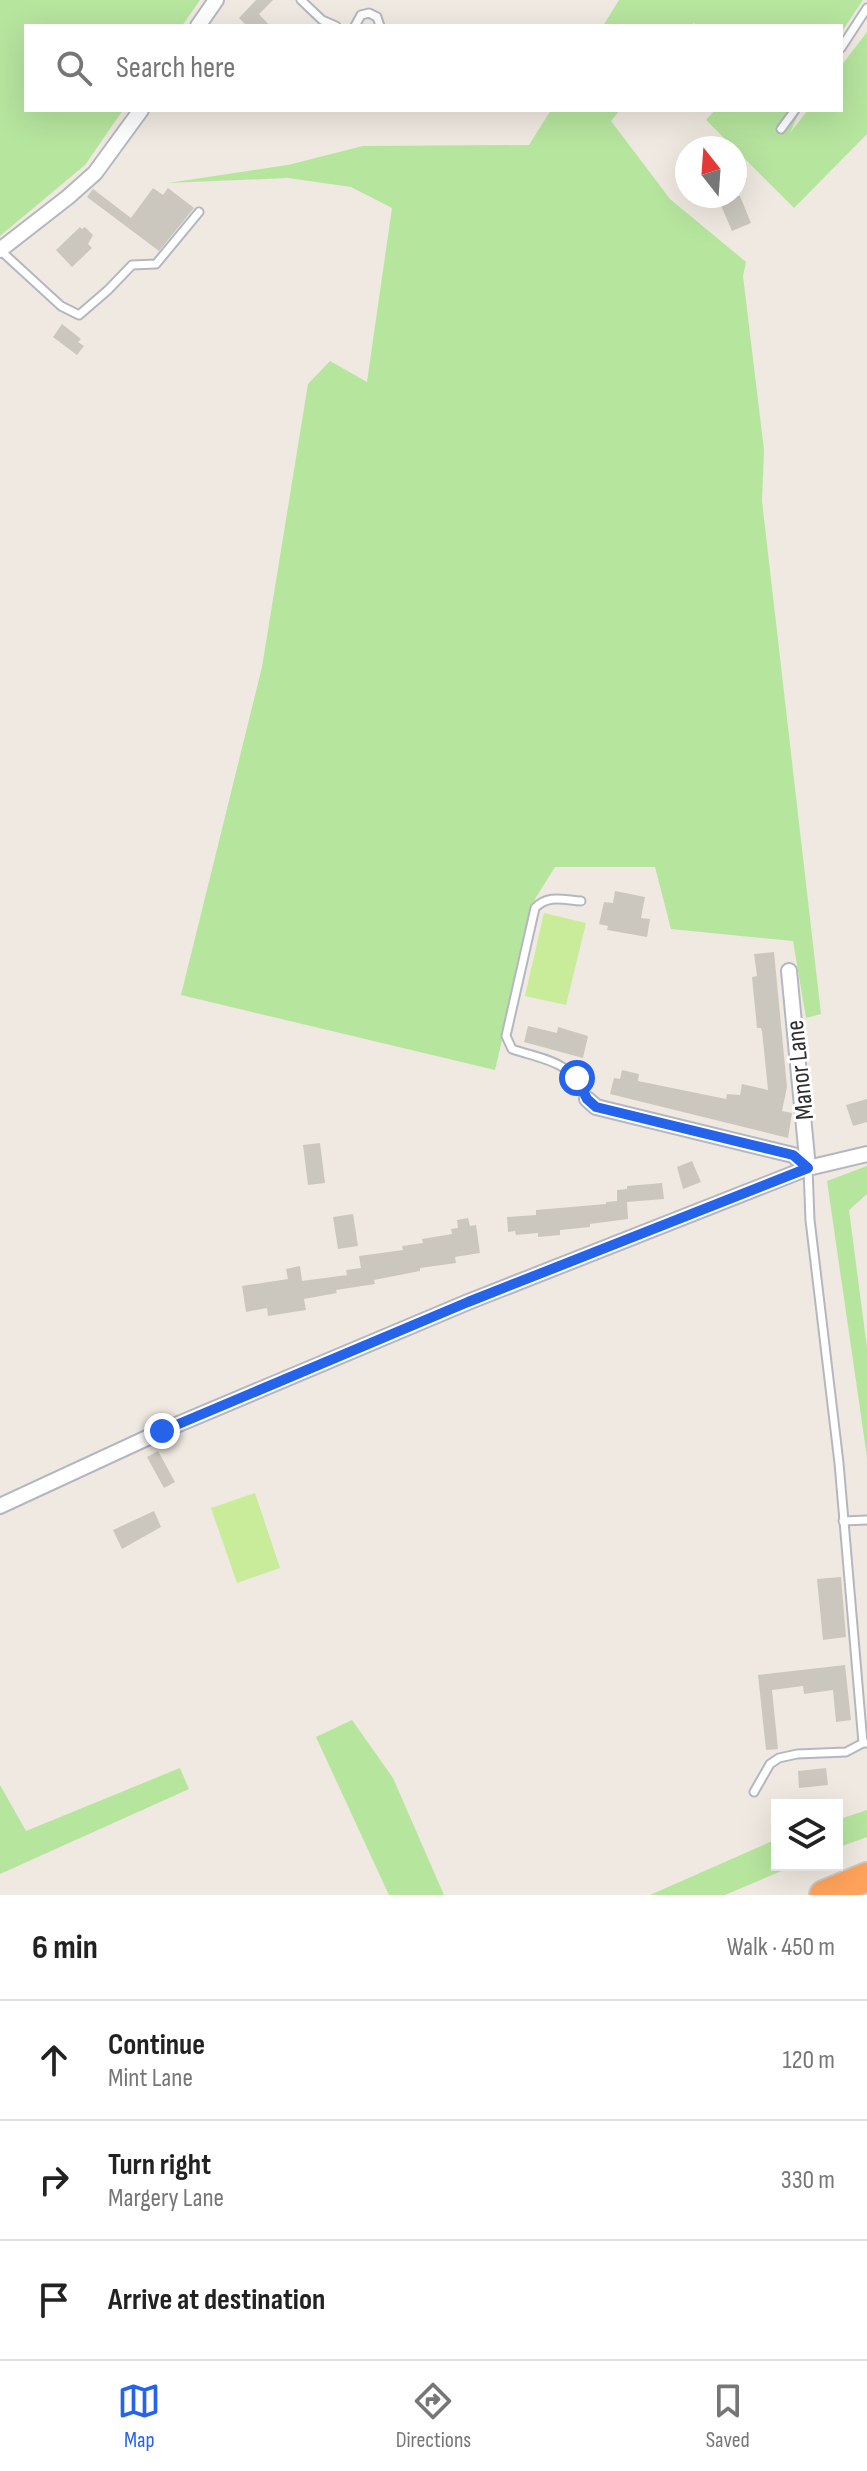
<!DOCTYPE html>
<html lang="en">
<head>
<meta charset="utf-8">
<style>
  :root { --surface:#fff; --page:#f6f6f6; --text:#222; --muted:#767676; --line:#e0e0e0; --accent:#2563eb }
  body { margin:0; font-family:"Sofia Sans Condensed",sans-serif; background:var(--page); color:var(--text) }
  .controls { position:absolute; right:24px; bottom:24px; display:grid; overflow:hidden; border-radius:0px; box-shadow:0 8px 32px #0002 }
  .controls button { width:72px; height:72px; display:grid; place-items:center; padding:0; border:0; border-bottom:2px solid var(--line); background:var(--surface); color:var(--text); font:40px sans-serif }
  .compass { position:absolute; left:675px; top:136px; width:72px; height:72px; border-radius:50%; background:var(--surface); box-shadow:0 8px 32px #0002; rotate:343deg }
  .stop { position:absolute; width:24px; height:24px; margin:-18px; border:6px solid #2563eb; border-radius:50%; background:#fff }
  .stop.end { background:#2563eb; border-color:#fff; box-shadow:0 2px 8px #0008 }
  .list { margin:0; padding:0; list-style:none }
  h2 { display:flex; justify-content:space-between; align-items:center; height:104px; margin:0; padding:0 32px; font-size:34px }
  h2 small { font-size:26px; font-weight:400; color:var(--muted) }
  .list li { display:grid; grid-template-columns:52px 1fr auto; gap:24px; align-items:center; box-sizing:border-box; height:120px; padding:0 32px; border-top:2px solid var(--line) }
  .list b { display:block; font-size:30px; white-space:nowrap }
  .list p { margin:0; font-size:26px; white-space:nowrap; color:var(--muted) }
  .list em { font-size:26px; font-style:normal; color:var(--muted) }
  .icon { flex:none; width:44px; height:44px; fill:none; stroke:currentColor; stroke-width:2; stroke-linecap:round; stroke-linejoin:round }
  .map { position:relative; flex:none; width:867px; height:1895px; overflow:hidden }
  .search { position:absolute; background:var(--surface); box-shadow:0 8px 32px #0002; left:24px; right:24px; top:24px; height:88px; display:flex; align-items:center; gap:20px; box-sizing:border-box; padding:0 28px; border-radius:0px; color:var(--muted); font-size:30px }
  .sheet { height:464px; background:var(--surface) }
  nav { display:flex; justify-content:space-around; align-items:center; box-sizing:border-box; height:112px; border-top:2px solid var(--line); background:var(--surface); font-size:22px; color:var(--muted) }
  nav a { display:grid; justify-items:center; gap:4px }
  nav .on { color:var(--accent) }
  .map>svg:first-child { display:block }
  .green { fill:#b6e59e }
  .pitch { fill:#c9ec9a }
  .building { fill:#cbc7bf }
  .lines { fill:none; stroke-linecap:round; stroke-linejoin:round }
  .lane-casing { stroke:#b4b7c1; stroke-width:11 }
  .street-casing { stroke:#b4b7c1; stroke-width:18 }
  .highway-casing { stroke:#c9c9c9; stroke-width:32 }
  .lane { stroke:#fff; stroke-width:7 }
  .street { stroke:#fff; stroke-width:14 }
  .highway { stroke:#ffa35c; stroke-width:28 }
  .route { stroke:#2563eb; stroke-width:10 }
  .labels { text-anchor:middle; stroke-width:6; stroke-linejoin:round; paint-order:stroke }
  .street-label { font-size:26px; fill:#2e2e2e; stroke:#fff }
</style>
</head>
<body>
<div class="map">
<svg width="867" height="1895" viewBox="0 0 867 1895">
  <rect width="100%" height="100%" fill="#efe9e1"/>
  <!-- green -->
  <g class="green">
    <path d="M0 0H200L182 26H26V110H123L85 165 0 236Z"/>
    <path d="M619 0H863L841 33V26H697L694 23 691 26H603Z"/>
    <path d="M867 32V134L794 208 706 120 715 110H800L790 133 808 110H841V66Z"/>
    <path d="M551 110H620L611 121 670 199 746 262 743 276 764 450 762 501 821 1014 806 1018 793 941 671 929 655 867H555L535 899 495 1070 181 995 262 667 308 384 330 361 367 382 392 208 351 187 288 178 168 183 288 165 363 146 529 145Z"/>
    <path d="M867 1166V1194L849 1210 867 1348V1457L827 1181Z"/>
    <path d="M352 1720 393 1778 444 1895H389L316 1737Z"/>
    <path d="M180 1768 189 1789 0 1874V1785L26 1831Z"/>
    <path d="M867 1810V1837L837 1848V1820Z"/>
    <path d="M777 1839V1865H796L725 1895H650Z"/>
  </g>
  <!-- pitch -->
  <g class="pitch">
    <path d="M544 913 586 923 566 1005 525 996Z"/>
    <path d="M255 1493 280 1568 237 1583 211 1508Z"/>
  </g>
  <!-- building -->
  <g class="building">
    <path d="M256 0H273L259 14 270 26H247L239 18Z"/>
    <path d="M153 188 163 195 168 188 194 208 159 251 87 197 93 189 131 218Z"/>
    <path d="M717 196H740L751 223 732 231Z"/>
    <path d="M80 227 82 229 85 227 93 235 88 244 92 248 72 267 56 250Z"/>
    <path d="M62 324 81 339 78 342 84 346 77 355 53 337Z"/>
    <path d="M615 891 645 897 641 918 650 919 647 937 607 930 608 926 599 924 604 902 613 903Z"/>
    <path d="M774 952 787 1087 782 1111 792 1113 788 1138 610 1094 614 1078 620 1079 622 1070 639 1074 638 1081 726 1099 727 1094 740 1095 742 1084 768 1090 762 1031 761 1028H757L752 977 757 976 754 954Z"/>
    <path d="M528 1026 557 1033 558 1027 588 1036 583 1058 524 1042Z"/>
    <path d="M867 1099V1122L853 1126 846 1105Z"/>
    <path d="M320 1143 325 1183 308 1185 303 1145Z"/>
    <path d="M692 1161 701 1182 683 1189 677 1167Z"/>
    <path d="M662 1183 664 1199 627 1202 628 1219 590 1224V1227L560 1230V1235L538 1237V1233L516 1235 515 1231 508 1232 507 1217 536 1215V1210L606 1204V1202L617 1201V1190L627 1189V1186Z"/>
    <path d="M353 1214 358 1246 338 1249 333 1217Z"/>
    <path d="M468 1218 470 1226 476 1225 480 1253 455 1257 456 1263 420 1268V1271L374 1280 375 1284 336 1290 337 1293 304 1299 306 1310 268 1316 267 1308 246 1312 242 1286 288 1279 286 1269 300 1266 302 1281 347 1275 346 1270 361 1268 359 1256 403 1250 402 1246 423 1243 422 1239 452 1234 451 1229 458 1228 457 1220Z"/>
    <path d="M158 1451 175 1482 164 1488 147 1457Z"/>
    <path d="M154 1511 161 1527 122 1549 113 1530Z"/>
    <path d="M841 1577 846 1637 823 1640 817 1579Z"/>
    <path d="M845 1665 851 1720 836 1722 833 1690 804 1694 803 1686 772 1690 778 1749 766 1750 758 1675Z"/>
    <path d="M826 1768 828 1785 799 1788 798 1771Z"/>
  </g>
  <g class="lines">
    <defs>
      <g id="lane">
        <path d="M301 0 322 20 336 26"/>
        <path d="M355 26 361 15 369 13 377 17 380 26"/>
        <path d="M841 48 867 8"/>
        <path d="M781 129 795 110"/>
        <path d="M0 250 61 306 79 315 108 290 132 265 156 264 199 212"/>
        <path d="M581 901C564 900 548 894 535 908L506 1036 512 1049C548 1061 571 1060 587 1099"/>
        <path d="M808 1168 810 1220 839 1463 863 1743H867"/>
        <path d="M843 1521 867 1520"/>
        <path d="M754 1792 770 1764 779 1758 797 1754 846 1752 863 1743"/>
      </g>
      <g id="street">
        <path d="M198 26 216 0"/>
        <path d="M0 250 68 197 95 173 141 110"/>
        <path d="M789 971 808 1168"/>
        <path d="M587 1099 596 1107 793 1155 808 1168"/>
        <path d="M0 1506 162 1431 468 1302 808 1168 867 1154"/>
      </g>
      <path id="highway" d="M824 1895 867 1877"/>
    </defs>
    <!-- lane casing -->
    <use href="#lane" class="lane-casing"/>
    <!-- street casing -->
    <use href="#street" class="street-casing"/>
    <!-- highway casing -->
    <use href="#highway" class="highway-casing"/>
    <!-- lane -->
    <use href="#lane" class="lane"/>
    <!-- street -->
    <use href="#street" class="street"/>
    <!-- highway -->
    <use href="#highway" class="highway"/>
  </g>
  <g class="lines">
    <!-- route -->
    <path class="route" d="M162 1431 468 1302 808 1168 793 1155 596 1107 587 1099 577 1078"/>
  </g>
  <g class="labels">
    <!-- street labels -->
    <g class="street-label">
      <text transform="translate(799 1070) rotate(-96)" y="9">Manor Lane</text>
    </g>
  </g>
</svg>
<div class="controls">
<button><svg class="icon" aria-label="layers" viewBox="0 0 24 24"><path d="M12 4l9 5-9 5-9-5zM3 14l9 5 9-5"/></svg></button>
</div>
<svg class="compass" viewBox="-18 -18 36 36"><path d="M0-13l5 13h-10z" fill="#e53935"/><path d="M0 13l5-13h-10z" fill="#767676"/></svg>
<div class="stop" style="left:577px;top:1078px"></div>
<div class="stop end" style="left:162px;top:1431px"></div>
<div class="search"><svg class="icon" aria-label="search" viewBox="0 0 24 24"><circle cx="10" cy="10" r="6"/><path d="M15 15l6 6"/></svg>Search here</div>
</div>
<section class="sheet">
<h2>6 min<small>Walk · 450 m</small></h2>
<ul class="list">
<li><svg class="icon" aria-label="ahead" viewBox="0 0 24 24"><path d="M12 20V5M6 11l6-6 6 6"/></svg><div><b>Continue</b><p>Mint Lane</p></div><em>120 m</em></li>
<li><svg class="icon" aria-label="right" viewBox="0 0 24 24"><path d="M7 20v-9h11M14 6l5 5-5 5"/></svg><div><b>Turn right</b><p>Margery Lane</p></div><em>330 m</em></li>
<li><svg class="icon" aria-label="arrive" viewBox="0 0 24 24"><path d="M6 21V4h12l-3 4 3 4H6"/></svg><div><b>Arrive at destination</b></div></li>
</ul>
</section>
<nav>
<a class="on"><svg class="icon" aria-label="map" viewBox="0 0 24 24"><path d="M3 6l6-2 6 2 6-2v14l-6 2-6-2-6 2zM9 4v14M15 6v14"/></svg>Map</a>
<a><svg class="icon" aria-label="directions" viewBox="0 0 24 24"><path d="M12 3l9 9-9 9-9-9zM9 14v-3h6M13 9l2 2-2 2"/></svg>Directions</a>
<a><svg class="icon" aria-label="saved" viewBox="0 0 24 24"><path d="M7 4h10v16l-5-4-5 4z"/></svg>Saved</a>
</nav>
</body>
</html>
